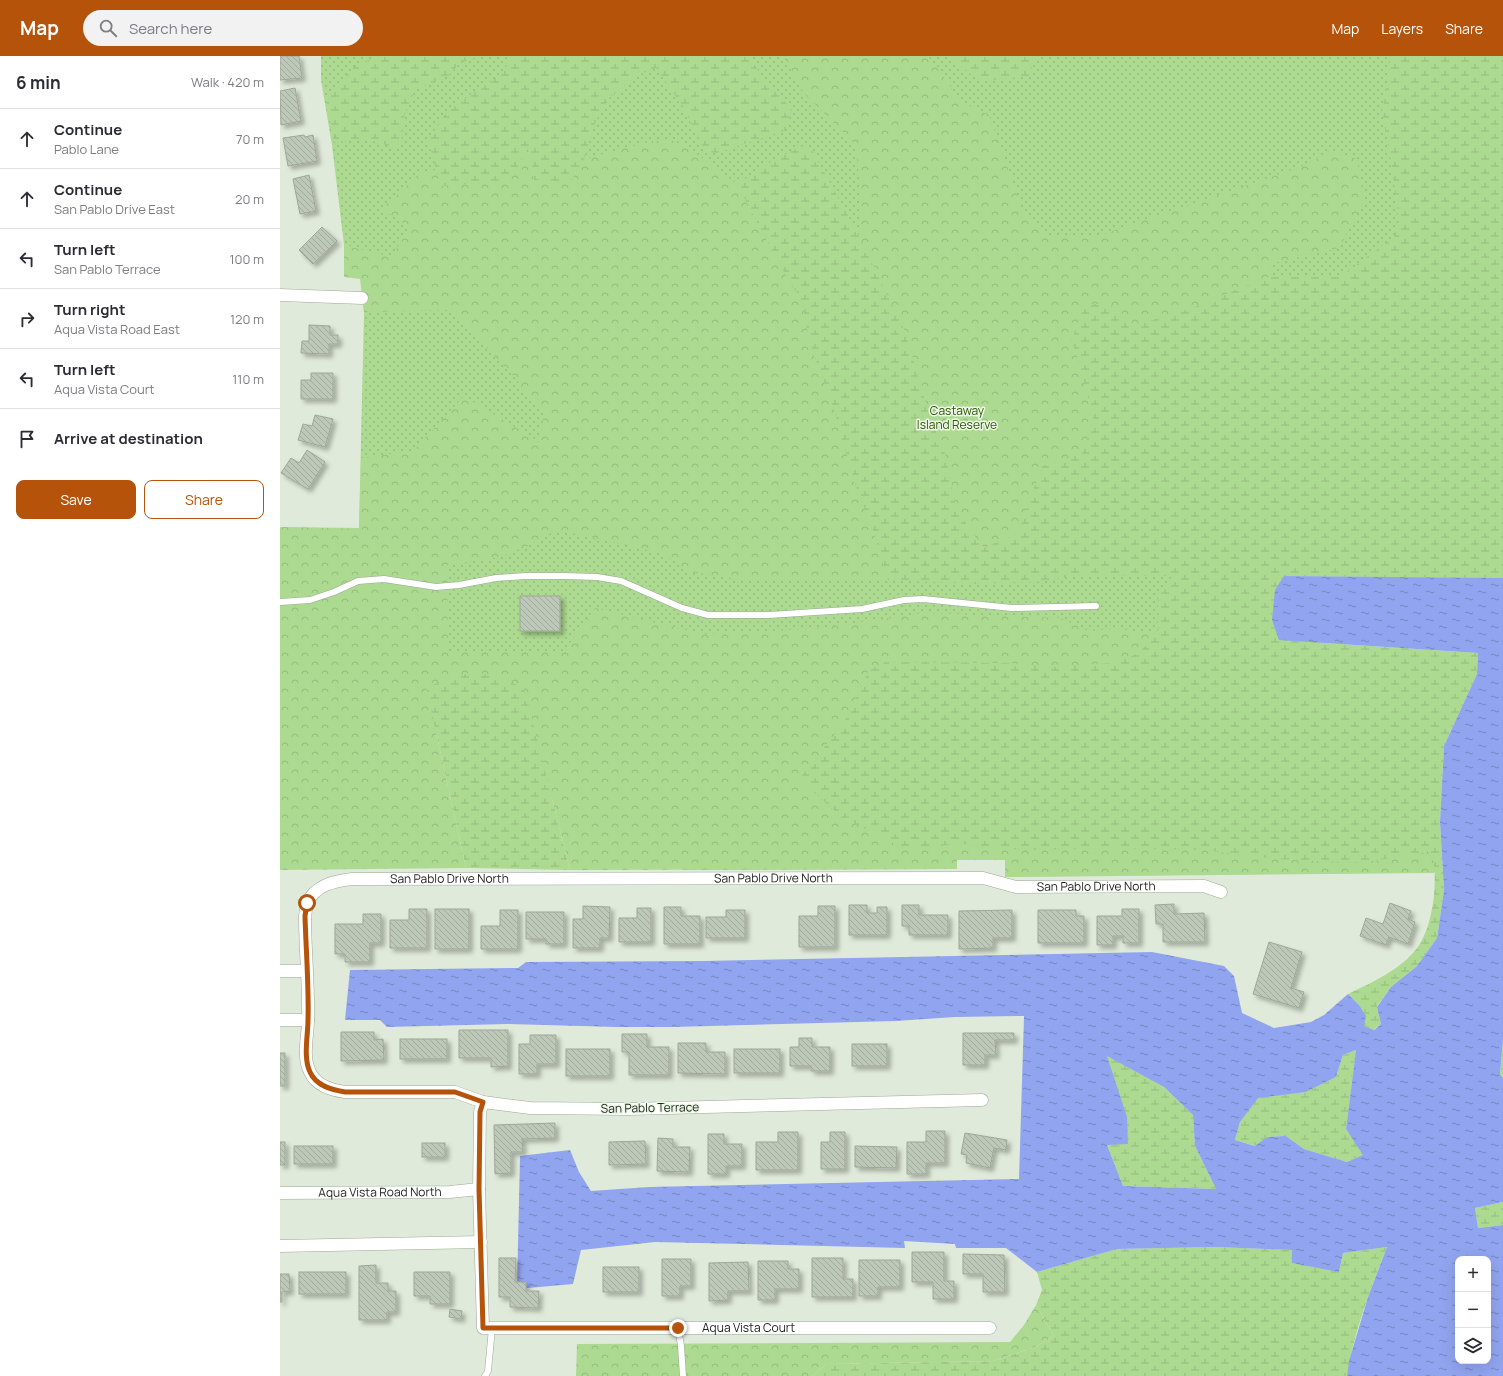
<!DOCTYPE html>
<html lang="en">
<head>
<meta charset="utf-8">
<style>
  :root { --surface:#fff; --page:#f2f2f3; --text:#2b2b33; --muted:#7c7c81; --line:#e1e1e2; --accent:#b45309 }
  body { margin:0; font-family:Manrope,sans-serif; background:var(--page); color:var(--text) }
  .controls { position:absolute; right:12px; bottom:12px; display:grid; overflow:hidden; border-radius:8px; box-shadow:0 4px 16px #0002 }
  .controls button { width:36px; height:36px; display:grid; place-items:center; padding:0; border:0; border-bottom:1px solid var(--line); background:var(--surface); color:var(--text); font:20px sans-serif }
  .stop { position:absolute; width:12px; height:12px; margin:-9px; border:3px solid #b45309; border-radius:50%; background:#fff }
  .stop.end { background:#b45309; border-color:#fff; box-shadow:0 1px 4px #0008 }
  .list { margin:0; padding:0; list-style:none }
  h2 { display:flex; justify-content:space-between; align-items:center; height:52px; margin:0; padding:0 16px; font-size:17px }
  h2 small { font-size:13px; font-weight:400; color:var(--muted) }
  .list li { display:grid; grid-template-columns:26px 1fr auto; gap:12px; align-items:center; box-sizing:border-box; height:60px; padding:0 16px; border-top:1px solid var(--line) }
  .list b { display:block; font-size:15px; white-space:nowrap }
  .list p { margin:0; font-size:13px; white-space:nowrap; color:var(--muted) }
  .list em { font-size:13px; font-style:normal; color:var(--muted) }
  .actions { display:flex; gap:8px; padding:12px 16px }
  .actions a { flex:1; padding:9px 0; border:1px solid var(--accent); border-radius:8px; text-align:center; font-size:14px; color:var(--accent) }
  .actions .main { background:var(--accent); color:#fff }
  .icon { flex:none; width:22px; height:22px; fill:none; stroke:currentColor; stroke-width:2; stroke-linecap:round; stroke-linejoin:round }
  .map { position:relative; flex:none; width:1223px; height:1320px; overflow:hidden }
  header { display:flex; align-items:center; gap:24px; box-sizing:border-box; height:56px; padding:0 20px; background:var(--accent); color:#fff }
  header strong { font-size:19px }
  nav { display:flex; gap:22px; margin-inline-start:auto; font-size:14px }
  .search { width:280px; height:36px; background:var(--page); display:flex; align-items:center; gap:10px; box-sizing:border-box; padding:0 14px; border-radius:22px; color:var(--muted); font-size:15px }
  main { display:flex }
  aside { flex:1; background:var(--surface) }
  .map>svg:first-child { display:block }
  .grass { fill:url(#grass-dots) }
  .forest { fill:url(#forest-crowns) }
  .wetland { fill:url(#wetland-marsh) }
  .water { fill:url(#water-ripples); fill-rule:evenodd }
  .building { fill:url(#building-back-hatch); stroke:#9ea798; filter:url(#shadow) }
  .lines { fill:none; stroke-linecap:round; stroke-linejoin:round }
  .service-casing { stroke:#9da797; stroke-width:7 }
  .minor-casing { stroke:#9da797; stroke-width:13 }
  .service { stroke:#fff; stroke-width:6 }
  .minor { stroke:#fff; stroke-width:12 }
  .route { stroke:#b45309; stroke-width:5 }
  .labels { text-anchor:middle; stroke-width:3; stroke-linejoin:round; paint-order:stroke }
  .park-label { font-size:12px; fill:#2f5707; stroke:#edf8e7 }
  .street-label { font-size:12px; fill:#1d201a; stroke:#edf8e7 }
</style>
</head>
<body>
<header>
<strong>Map</strong>
<div class="search"><svg class="icon" aria-label="search" viewBox="0 0 24 24"><circle cx="10" cy="10" r="6"/><path d="M15 15l6 6"/></svg>Search here</div>
<nav><a>Map</a><a>Layers</a><a>Share</a></nav>
</header>
<main>
<aside>
<h2>6 min<small>Walk · 420 m</small></h2>
<ul class="list">
<li><svg class="icon" aria-label="ahead" viewBox="0 0 24 24"><path d="M12 20V5M6 11l6-6 6 6"/></svg><div><b>Continue</b><p>Pablo Lane</p></div><em>70 m</em></li>
<li><svg class="icon" aria-label="ahead" viewBox="0 0 24 24"><path d="M12 20V5M6 11l6-6 6 6"/></svg><div><b>Continue</b><p>San Pablo Drive East</p></div><em>20 m</em></li>
<li><svg class="icon" aria-label="left" viewBox="0 0 24 24"><path d="M17 20v-9H6M10 6l-5 5 5 5"/></svg><div><b>Turn left</b><p>San Pablo Terrace</p></div><em>100 m</em></li>
<li><svg class="icon" aria-label="right" viewBox="0 0 24 24"><path d="M7 20v-9h11M14 6l5 5-5 5"/></svg><div><b>Turn right</b><p>Aqua Vista Road East</p></div><em>120 m</em></li>
<li><svg class="icon" aria-label="left" viewBox="0 0 24 24"><path d="M17 20v-9H6M10 6l-5 5 5 5"/></svg><div><b>Turn left</b><p>Aqua Vista Court</p></div><em>110 m</em></li>
<li><svg class="icon" aria-label="arrive" viewBox="0 0 24 24"><path d="M6 21V4h12l-3 4 3 4H6"/></svg><div><b>Arrive at destination</b></div></li>
</ul>
<div class="actions"><a class="main">Save</a><a>Share</a></div>
</aside>
<div class="map">
<svg width="1223" height="1320" viewBox="0 0 1223 1320">
  <defs>
    <pattern id="grass-dots" width="8" height="8" patternUnits="userSpaceOnUse"><rect width="8" height="8" fill="#adda91"/><path d="M2 2h.1M6 6h.1" fill="none" stroke="#94bb7c" stroke-width="1.8" stroke-linecap="round"/></pattern>
    <pattern id="forest-crowns" width="20" height="18" patternUnits="userSpaceOnUse"><rect width="20" height="18" fill="#adda91"/><path d="M2 6a3 3 0 1 1 6 0M12 15a3 3 0 1 1 6 0" fill="none" stroke="#94bb7c"/></pattern>
    <pattern id="wetland-marsh" width="20" height="14" patternUnits="userSpaceOnUse"><rect width="20" height="14" fill="#adda91"/><path d="M1 5h8M5 5V1M11 12h8M15 12V8" fill="none" stroke="#94bb7c"/></pattern>
    <pattern id="water-ripples" width="26" height="14" patternUnits="userSpaceOnUse"><rect width="26" height="14" fill="#91a4ef"/><path d="M2 4q2-2 4 0t4 0M15 11q2-2 4 0t4 0" fill="none" stroke="#7685c1"/></pattern>
    <pattern id="building-back-hatch" width="6" height="6" patternUnits="userSpaceOnUse"><rect width="6" height="6" fill="#bdc8b8"/><path d="M-1 5l2 2M0 0l6 6M5-1l2 2" fill="none" stroke="#a2ac9e"/></pattern>
    <filter id="shadow"><feDropShadow dx="3.5" dy="3.5" stdDeviation="2" flood-color="#0004"/></filter>
  </defs>
  <rect width="100%" height="100%" fill="#e0eada"/>
  <!-- grass -->
  <path class="grass" d="M41 0H1223V522L1004 520 1163 816 725 821V804H677V813L408 814 0 594V471L79 472 84 256 78 193 64 189 52 89 41 24Z"/>
  <!-- forest -->
  <g class="forest">
    <path d="M503 0H648L682 46 709 59 742 153 767 179 818 180 1026 109 1050 94 1077 103 1084 145 1059 192 994 207 988 221 907 254 852 270 830 248 792 284 803 321 813 363 802 398 762 410 738 477 703 492 688 471 675 447 667 403 649 358 625 276 579 180 581 145 576 89 524 37Z"/>
    <path d="M372 85H399L457 128 499 208 522 245 530 288 554 354 575 428 594 477 608 524 459 523 410 516 382 497 277 474 248 490 219 501 167 509 168 595H284L315 552 422 578 533 573 645 557 781 562 808 575 837 573 878 578 857 599 831 607 778 611 726 607 606 606 589 614 563 668 519 723 562 761 607 784 625 792 684 788 723 793 766 794 818 792 924 794 995 803 1081 807 1150 795 1154 803V817L725 821V804H677V813L290 814 244 631H146L186 812 0 814V471L79 473 81 402 133 395 184 340 259 386 264 359 237 324 172 254 84 256 80 223 64 221V189L112 201 129 171 102 153 141 116 156 114 161 130 233 118 249 90 275 125 289 128 304 103Z"/>
    <path d="M756 1249 774 1280 755 1291 713 1305 546 1308 533 1320H296L297 1288 730 1286 744 1269Z"/>
  </g>
  <!-- wetland -->
  <g class="wetland">
    <path d="M100 0H199L180 7 168 20 135 34 125 57 120 93 89 84 54 86 46 41 76 9Z"/>
    <path d="M233 0H469L484 24 512 53 506 74 437 97 425 96 402 49 376 12 358 19 328 43 315 67 304 103 289 128 275 125 254 124 249 91 233 118 218 125 161 130 148 84 166 57 195 35 219 20Z"/>
    <path d="M669 0H756L749 20 700 26Z"/>
    <path d="M1110 0H1223V522L1004 520 995 534 992 564 999 584 1198 597 1197 618 1164 690 1160 766 1164 834 1157 882 1137 910 1111 931 1097 950 1101 968 1093 974 1084 970 1079 949 1068 938C1093 926 1129 910 1142 884 1149 871 1152 855 1154 840 1155 826 1156 808 1150 795L1081 807 995 803 924 794 818 792 766 794 723 793 684 788 625 792 607 784 562 761 519 723 563 668 589 614 606 606 726 607 778 611 831 607 857 598 878 578V540L892 520 802 519 756 526 695 528 608 524 594 477 575 428 554 354 530 288 522 245 499 208 457 128 492 105 521 90 532 94 579 180 625 276 649 358 667 403 675 447 688 471 704 492 738 477 762 410 802 398 813 363 803 321 792 284 804 248H830L852 270 907 254 988 221H1060L1114 181 1118 157 1111 104 1102 56 1110 13Z"/>
    <path d="M195 615 244 631 290 814 186 812 146 631Z"/>
    <path d="M1223 984V1021L1220 1018Z"/>
    <path d="M1076 994 1066 1073 1084 1099 1067 1106 1024 1093 1006 1080 987 1081 976 1090 955 1084 960 1066 978 1041 1026 1036 1056 1021 1063 999Z"/>
    <path d="M827 999 884 1031 913 1059 915 1090 936 1133 843 1130 827 1089Z"/>
    <path d="M1223 1146V1169L1198 1172 1195 1152Z"/>
    <path d="M935 1191 1012 1194 1059 1216 1063 1197 1107 1191C1091 1232 1074 1275 1067 1320H533L546 1308 713 1305 755 1291 774 1280 756 1249 762 1234 757 1216 837 1193Z"/>
  </g>
  <!-- water -->
  <path class="water" d="M1004 520 1223 522V984L1220 1018 1223 1022V1146L1195 1152 1198 1172 1223 1169V1320H1067L1069 1305 1088 1241 1107 1191 1063 1197 1059 1216 1012 1207V1194L935 1191 837 1193 757 1216 726 1192H676L675 1188 624 1185 625 1192 375 1186 301 1194 293 1228 237 1233 240 1100 290 1094 299 1116 311 1135 369 1131 739 1123 744 960 675 961 616 965 392 971H337L227 968 107 971 100 964H65L70 914 238 912 246 906 423 905 872 896 944 910 954 920 962 957 994 972 1031 966 1044 959 1068 938 1079 949 1086 960 1084 970 1094 974 1101 968 1097 951 1111 931 1137 910 1157 882 1164 834 1160 766 1164 690 1197 618 1198 597 999 584 992 564 995 534ZM1076 994 1066 1073 1083 1099 1067 1106 1024 1093 1006 1080 987 1081 975 1090 955 1084 960 1066 978 1042 1026 1036 1056 1021 1063 999ZM827 1000 884 1031 913 1059 915 1090 936 1133 843 1130 827 1089 848 1088 847 1061ZM1178 1203H1208V1305H1178Z"/>
  <!-- building -->
  <g class="building">
    <path d="M0 0H19L22 22 0 24Z"/>
    <path d="M15 32 21 65 1 69 0 35Z"/>
    <path d="M24 79 25 81 33 79 37 105 8 110 3 82Z"/>
    <path d="M29 119 36 155 20 158 13 123Z"/>
    <path d="M42 171 57 185 33 208 19 194Z"/>
    <path d="M29 269 50 270V279H58V288H49V298L21 297 22 285H29Z"/>
    <path d="M31 317H53V343H21V324H31Z"/>
    <path d="M35 359 53 363 45 391 18 384 23 368 32 370Z"/>
    <path d="M27 394 45 406 28 433 1 417 11 402 19 407Z"/>
    <rect x="240" y="540" width="40" height="35"/>
    <path d="M1110 847 1131 855 1128 863 1135 866 1128 888 1109 881 1106 889 1080 880 1086 862 1103 868Z"/>
    <path d="M894 848V858L924 857 925 886H883V868H876L875 849Z"/>
    <path d="M569 849H587V857H597V851H607V879H569Z"/>
    <path d="M622 849H639V859H668V879H629V870H622Z"/>
    <path d="M303 850 330 851 329 882H320V892H293V863H303Z"/>
    <path d="M538 850H555V891H519V860H538Z"/>
    <path d="M384 851H401V860H420V888H384Z"/>
    <path d="M357 852H371V886H339V862H357Z"/>
    <path d="M129 853H147V892H110V864H129Z"/>
    <rect x="155" y="853" width="34" height="40"/>
    <path d="M842 853H859V887H843V880H833V889H817V860H842Z"/>
    <path d="M220 854H238V893H201V870H220Z"/>
    <path d="M446 854H465V882H426V861H446Z"/>
    <path d="M732 854V882H713V892L679 893V855Z"/>
    <path d="M758 854H796V860H804V887H758Z"/>
    <path d="M246 856H284V888H266V883H246Z"/>
    <path d="M83 858H101V887H90V906H65V898H55V868H83Z"/>
    <path d="M989 886 1022 896 1011 932 1024 936 1019 952 973 938Z"/>
    <path d="M179 974H228V1010L211 1011V1002H179Z"/>
    <path d="M61 976H94V984L103 983 104 1004 61 1005Z"/>
    <path d="M683 977H734V984H715L716 999H705V1009H683Z"/>
    <path d="M342 978H367V991H389V1019H349V996H342Z"/>
    <path d="M250 979H276V1008H257V1018H239V988H250Z"/>
    <path d="M519 982H532V991H550V1015H531V1010H510V991H519Z"/>
    <rect x="120" y="983" width="47" height="20"/>
    <path d="M398 987H426V996H445V1018L398 1017Z"/>
    <rect x="572" y="988" width="35" height="22"/>
    <rect x="286" y="993" width="44" height="27"/>
    <rect x="454" y="993" width="46" height="24"/>
    <rect x="0" y="997" width="5" height="33"/>
    <path d="M275 1067V1082L242 1083 243 1096H231V1117L215 1118 214 1069Z"/>
    <path d="M646 1075H665V1107H646V1118H627V1086H646Z"/>
    <path d="M498 1076H518V1114H476V1086H498Z"/>
    <path d="M550 1076H565V1113H541V1086H550Z"/>
    <path d="M685 1077 727 1084 726 1094 714 1092 710 1112 686 1107 687 1099 681 1098Z"/>
    <path d="M428 1078H444V1088H462V1110H446V1118H428Z"/>
    <path d="M378 1082 393 1083V1091H410L409 1116 377 1115Z"/>
    <path d="M365 1085 366 1108 329 1109V1086Z"/>
    <rect x="0" y="1086" width="5" height="23"/>
    <rect x="142" y="1087" width="23" height="14"/>
    <rect x="14" y="1090" width="39" height="18"/>
    <path d="M575 1090 617 1091 616 1112 575 1111Z"/>
    <path d="M632 1196H664V1225H674V1243H653V1226H632Z"/>
    <path d="M683 1198 724 1199 725 1236H703V1218H683Z"/>
    <path d="M219 1202H236L235 1226H246V1235H259L258 1252 230 1251V1241H219Z"/>
    <path d="M532 1202H563V1223H573V1241H532Z"/>
    <path d="M382 1203H411V1230H400V1240H382Z"/>
    <path d="M579 1204H620V1231H598V1240H579Z"/>
    <path d="M478 1205H508V1213H519V1233H495V1244H478Z"/>
    <path d="M468 1206 469 1235H448V1244L429 1245V1207Z"/>
    <path d="M96 1209V1227H108V1235H116V1256H107V1264H79V1210Z"/>
    <rect x="323" y="1211" width="36" height="25"/>
    <rect x="19" y="1216" width="47" height="22"/>
    <path d="M134 1216H170V1248H150V1240H134Z"/>
    <path d="M0 1218H9L10 1235 2 1236V1246H0Z"/>
    <path d="M170 1253 182 1255 181 1263 169 1261Z"/>
  </g>
  <g class="lines">
    <defs>
      <g id="service">
        <path d="M0 546 30 544 54 536 78 525 104 523 156 531 179 529 216 522 245 520H284L317 521 341 525 402 552 428 559H489L582 553 624 544 643 543 732 552 816 550"/>
        <path d="M398 1272 401 1290 403 1320"/>
        <path d="M205 1320 208 1315 212 1272"/>
      </g>
      <g id="minor">
        <path d="M0 239 82 242"/>
        <path d="M0 915H26"/>
        <path d="M0 964H28"/>
        <path id="s1" d="M702 1044 349 1053 250 1052 203 1046 175 1036H65C52 1034 36 1030 30 1016 22 1001 28 980 28 964 29 930 25 895 25 860 26 856 26 851 27 848 34 829 55 825 72 823L703 822 736 831 924 830 941 836"/>
        <path id="s2" d="M203 1046 200 1056 199 1133 203 1272H710"/>
        <path id="s3" d="M0 1137 170 1136 199 1133"/>
        <path d="M0 1190 201 1186"/>
      </g>
    </defs>
    <!-- service casing -->
    <use href="#service" class="service-casing"/>
    <!-- minor casing -->
    <use href="#minor" class="minor-casing"/>
    <!-- service -->
    <use href="#service" class="service"/>
    <!-- minor -->
    <use href="#minor" class="minor"/>
  </g>
  <g class="lines">
    <!-- route -->
    <path class="route" d="M27 847 25 860C26 895 29 930 28 964 28 979 23 1002 30 1016 36 1030 52 1034 65 1036H175L203 1046 200 1056 199 1133 203 1272H398"/>
  </g>
  <g class="labels">
    <!-- park labels -->
    <g class="park-label">
      <text x="677" y="359">Castaway<tspan x="677" dy="14">Island Reserve</tspan></text>
    </g>
    <!-- street labels -->
    <g class="street-label">
      <text dy="4" stroke="none"><textPath href="#s1" startOffset="1326">San Pablo Drive North</textPath></text>
      <text dy="4" stroke="none"><textPath href="#s1" startOffset="1002">San Pablo Drive North</textPath></text>
      <text dy="4" stroke="none"><textPath href="#s1" startOffset="1650">San Pablo Drive North</textPath></text>
      <text transform="translate(370 1052) rotate(-1)" y="4">San Pablo Terrace</text>
      <text dy="4" stroke="none"><textPath href="#s3" startOffset="100">Aqua Vista Road North</textPath></text>
      <text dy="4" stroke="none"><textPath href="#s2" startOffset="492">Aqua Vista Court</textPath></text>
    </g>
  </g>
</svg>
<div class="controls">
<button>+</button>
<button>−</button>
<button><svg class="icon" aria-label="layers" viewBox="0 0 24 24"><path d="M12 4l9 5-9 5-9-5zM3 14l9 5 9-5"/></svg></button>
</div>
<div class="stop" style="left:27px;top:847px"></div>
<div class="stop end" style="left:398px;top:1272px"></div>
</div>
</main>
</body>
</html>
